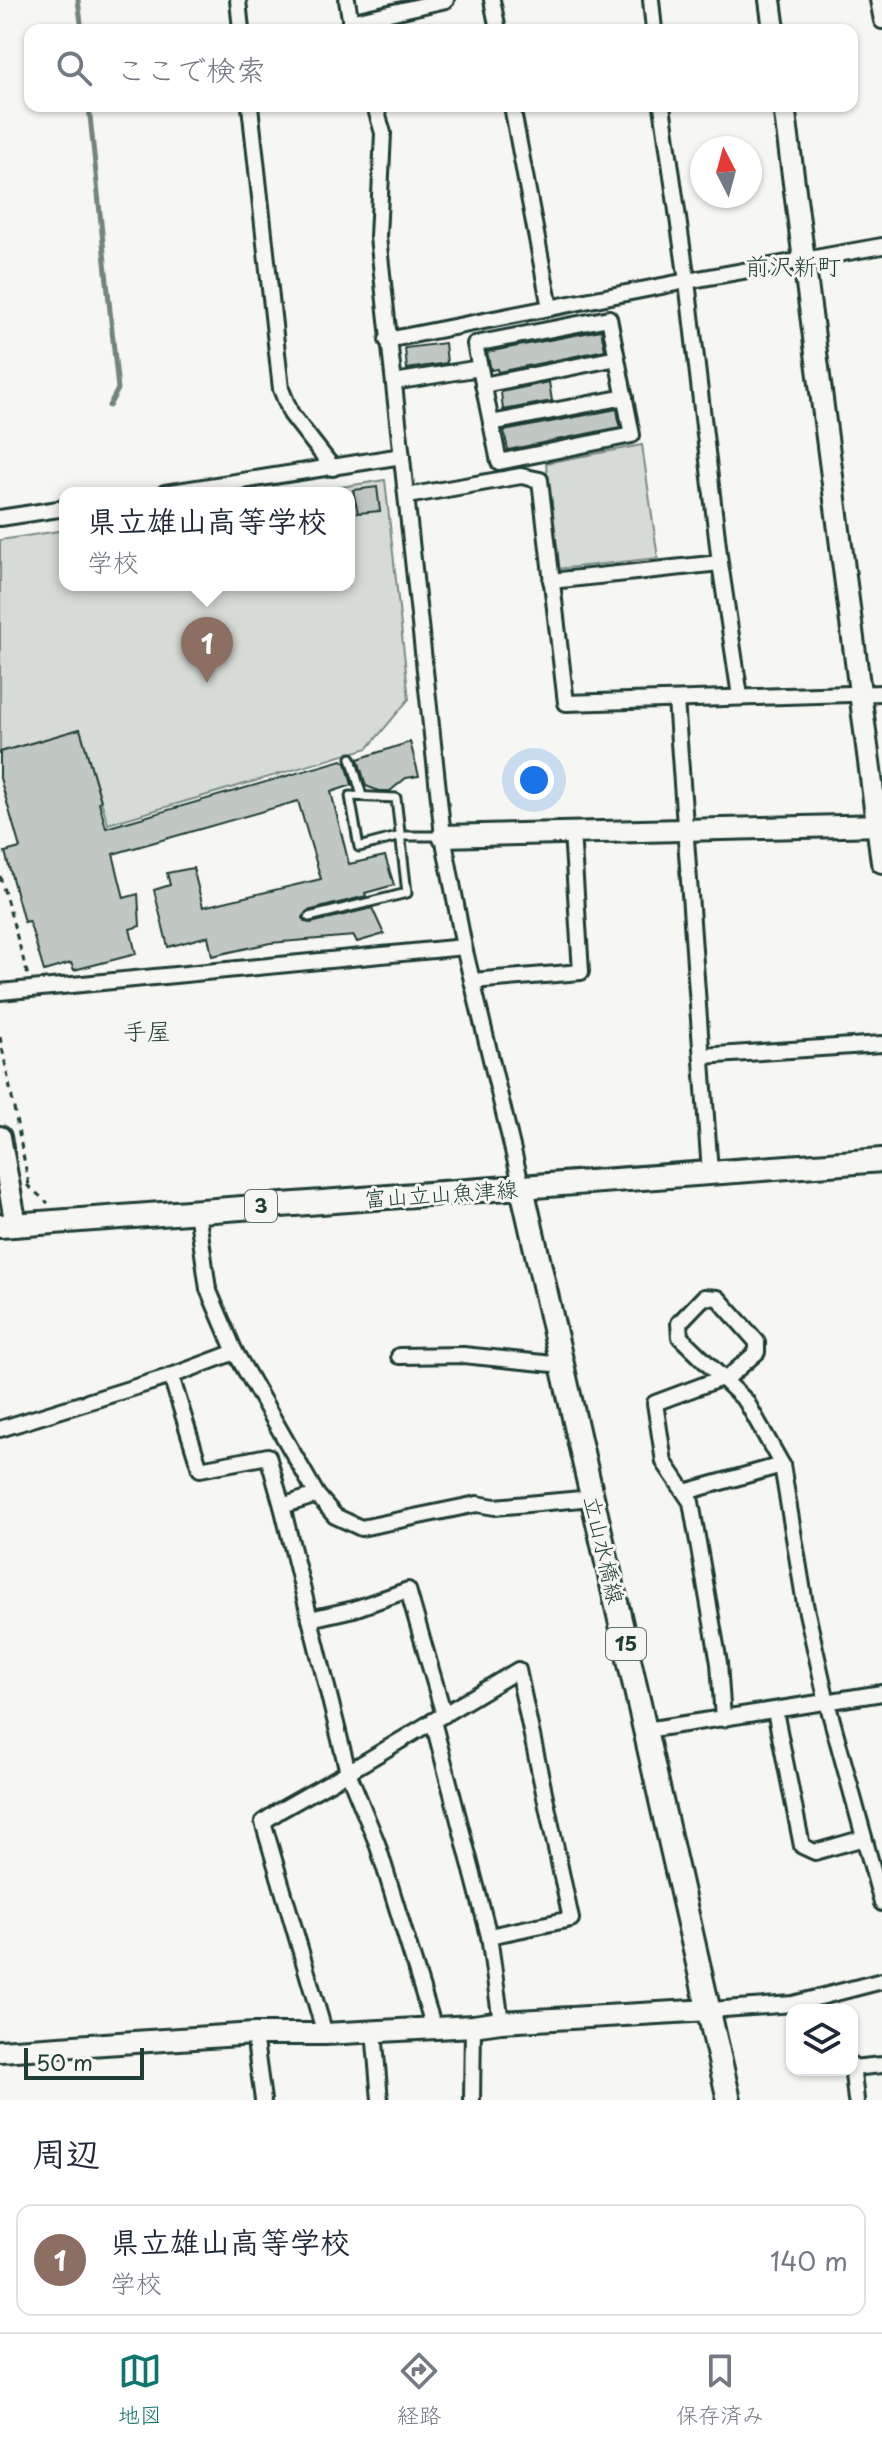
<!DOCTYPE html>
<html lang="ja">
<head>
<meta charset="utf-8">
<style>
  :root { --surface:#fff; --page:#f2f2f3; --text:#1f2937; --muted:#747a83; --line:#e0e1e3; --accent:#0f766e }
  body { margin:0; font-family:"Playpen Sans","Klee One",sans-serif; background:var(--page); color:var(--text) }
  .controls { position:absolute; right:24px; bottom:24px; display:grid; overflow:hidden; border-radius:16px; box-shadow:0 2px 6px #0004 }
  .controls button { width:72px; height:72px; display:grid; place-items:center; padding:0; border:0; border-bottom:2px solid var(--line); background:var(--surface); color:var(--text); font:40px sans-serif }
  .compass { position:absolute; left:690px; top:136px; width:72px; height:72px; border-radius:50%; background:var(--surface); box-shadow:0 2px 6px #0004; rotate:354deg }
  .scale { position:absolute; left:24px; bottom:20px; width:120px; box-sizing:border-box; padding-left:8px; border:4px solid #1f3d34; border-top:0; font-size:22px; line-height:28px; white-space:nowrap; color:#1f3d34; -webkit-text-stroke:6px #f6f6f2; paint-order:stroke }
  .you { position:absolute; left:534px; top:780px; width:28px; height:28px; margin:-20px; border:6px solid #fff; border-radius:50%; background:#1a73e8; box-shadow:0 0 0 12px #1a73e833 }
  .badge { display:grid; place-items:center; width:52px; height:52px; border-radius:50%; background:var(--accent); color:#fff; font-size:26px; font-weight:700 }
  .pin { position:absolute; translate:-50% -66px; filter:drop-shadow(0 2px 4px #0008) }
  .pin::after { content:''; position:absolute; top:42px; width:28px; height:24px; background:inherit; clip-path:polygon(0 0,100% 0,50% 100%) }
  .popup { position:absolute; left:59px; top:487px; width:296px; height:104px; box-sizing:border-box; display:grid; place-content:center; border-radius:16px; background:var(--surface); filter:drop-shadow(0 2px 6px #0005); font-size:26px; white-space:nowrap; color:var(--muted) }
  .popup b { font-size:30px; color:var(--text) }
  .popup::after { content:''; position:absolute; left:50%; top:100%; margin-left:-16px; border:16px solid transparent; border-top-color:var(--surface) }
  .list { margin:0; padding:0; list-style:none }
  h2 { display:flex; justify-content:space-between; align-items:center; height:104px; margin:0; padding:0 32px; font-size:34px }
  h2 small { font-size:26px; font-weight:400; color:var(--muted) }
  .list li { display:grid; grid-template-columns:52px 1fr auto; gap:24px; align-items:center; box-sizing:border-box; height:112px; margin:0 16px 16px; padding:0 16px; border:2px solid var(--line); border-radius:16px }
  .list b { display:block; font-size:30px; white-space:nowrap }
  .list p { margin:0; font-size:26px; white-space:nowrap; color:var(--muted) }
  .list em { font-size:26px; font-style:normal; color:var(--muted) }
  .icon { flex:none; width:44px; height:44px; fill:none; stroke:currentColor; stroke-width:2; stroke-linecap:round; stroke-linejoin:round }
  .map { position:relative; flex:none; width:882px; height:2100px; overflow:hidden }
  .search { position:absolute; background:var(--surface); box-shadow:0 2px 6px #0004; left:24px; right:24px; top:24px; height:88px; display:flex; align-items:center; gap:20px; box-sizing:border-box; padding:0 28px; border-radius:16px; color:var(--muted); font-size:30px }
  .sheet { height:232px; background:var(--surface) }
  nav { display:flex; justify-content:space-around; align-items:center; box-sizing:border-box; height:112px; border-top:2px solid var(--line); background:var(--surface); font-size:22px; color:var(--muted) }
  nav a { display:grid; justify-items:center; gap:4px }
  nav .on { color:var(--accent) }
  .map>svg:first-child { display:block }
  .green { fill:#d6dbd6; stroke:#7a8c85; stroke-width:2 }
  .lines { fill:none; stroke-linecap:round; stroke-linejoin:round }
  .stream { stroke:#72847d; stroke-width:5 }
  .building { fill:#c1c8c3; stroke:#1f3d34; stroke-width:2 }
  .lane-casing { stroke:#1f3d34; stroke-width:13 }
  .street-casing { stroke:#1f3d34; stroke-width:20 }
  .secondary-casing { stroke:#1f3d34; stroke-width:26 }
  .primary-casing { stroke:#1f3d34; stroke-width:28 }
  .path { stroke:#1f3d34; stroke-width:3; stroke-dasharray:6 6; stroke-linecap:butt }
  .lane { stroke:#f6f6f2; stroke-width:7 }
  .street { stroke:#f6f6f2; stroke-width:14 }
  .secondary { stroke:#f6f6f2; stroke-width:20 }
  .primary { stroke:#f6f6f2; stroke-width:22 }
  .labels { text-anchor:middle; stroke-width:6; stroke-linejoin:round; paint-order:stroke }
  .shield { fill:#f6f6f2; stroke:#60746d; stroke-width:2 }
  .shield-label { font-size:20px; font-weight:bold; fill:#1f3d34 }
  .street-label { font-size:22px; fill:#1f3d34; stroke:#f6f6f2 }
  .neighbourhood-label { font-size:24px; fill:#1f3d34; stroke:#f6f6f2 }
</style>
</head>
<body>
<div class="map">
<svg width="882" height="2100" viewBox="0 0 882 2100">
  <rect width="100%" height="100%" fill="#f6f6f2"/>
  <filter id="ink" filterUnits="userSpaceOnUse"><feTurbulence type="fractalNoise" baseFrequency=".0125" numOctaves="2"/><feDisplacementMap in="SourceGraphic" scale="16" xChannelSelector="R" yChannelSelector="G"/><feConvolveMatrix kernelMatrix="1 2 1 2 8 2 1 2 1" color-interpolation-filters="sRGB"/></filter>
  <g filter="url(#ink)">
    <!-- green -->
    <g class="green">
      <path d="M642 445 658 558 557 569 546 463Z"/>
      <path d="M385 480 409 699 368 748 108 824 80 729 0 752V540L65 530V585H349V493H303Z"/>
    </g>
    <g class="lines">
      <!-- stream -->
      <g class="stream">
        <path d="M78 0 82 30"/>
        <path d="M89 106 118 389 109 406"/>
      </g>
    </g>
    <!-- building -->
    <g class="building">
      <path d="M601 330 605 350 498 372 497 369 491 370 487 352Z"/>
      <path d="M445 343 447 363 407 369 405 348Z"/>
      <path d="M549 382 552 401 503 410 501 392Z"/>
      <path d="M617 409 620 427 508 450 504 431Z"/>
      <path d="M377 487 380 511 358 513 353 490Z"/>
      <path d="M80 729 101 801 99 802 106 828 342 760 346 763 352 785 331 792 349 864 385 856 394 885 365 893 366 896 307 911 303 918 305 922 311 923 372 908 384 934 357 942 354 936 270 943 212 956 208 936 168 947 154 890 170 885 167 873 193 868 203 907 321 879 298 801 113 854 124 898 138 894 140 926 130 929 136 954 74 970 71 963 44 971 29 921 24 922 5 852 20 848 0 778V752Z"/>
      <path d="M410 742 419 776 406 778 390 791H379L366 786 358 759Z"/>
    </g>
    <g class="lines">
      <defs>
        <g id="lane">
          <path d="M351 758 362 796"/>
          <path d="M309 917 407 893 396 798 350 796 359 847 401 836H441"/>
        </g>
        <g id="street">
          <path d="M238 0 241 30"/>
          <path d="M347 0 352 30"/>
          <path d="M492 0 498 30"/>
          <path d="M651 0 654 30"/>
          <path d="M878 0 882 21"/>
          <path d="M350 22 446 0"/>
          <path d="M250 106 281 389 291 414 333 468"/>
          <path d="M375 106 383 133 378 237 443 836 464 947 522 1188"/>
          <path d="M512 106 550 308"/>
          <path d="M662 106 687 281 720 563 740 696"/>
          <path d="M387 340 687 281 882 246"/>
          <path d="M394 382 480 368 475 344 609 318 632 435 499 462 480 368"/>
          <path d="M483 385 617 358"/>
          <path d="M491 423 625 397"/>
          <path d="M165 493 402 456"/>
          <path d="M407 496 521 476 540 480 566 703 882 693"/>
          <path d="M0 518 65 508"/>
          <path d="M551 581 720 563"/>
          <path d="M676 700 710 1172"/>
          <path d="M472 981 581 972 572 832"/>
          <path d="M0 992 464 947"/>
          <path d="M702 1056 882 1044"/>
          <path d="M235 1352 317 1495"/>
          <path d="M399 1356 463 1355 563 1365"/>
          <path d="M171 1376 200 1469 268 1456 282 1506 348 1772 377 1843 434 2028"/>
          <path d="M722 1378 655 1403 664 1462 691 1502 719 1663 723 1719"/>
          <path d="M725 1380 757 1352V1342L718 1298 704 1297 679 1323 680 1337 746 1401 782 1465 805 1604 827 1702 882 1903"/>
          <path d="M0 1429 171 1376 235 1352 208 1289 197 1211"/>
          <path d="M685 1492 782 1465"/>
          <path d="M282 1506 317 1495 335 1516 361 1528 477 1504 495 1507 592 1498"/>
          <path d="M310 1619 354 1609 408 1590 444 1715"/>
          <path d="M775 1711 802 1846 815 1852 864 1838"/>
          <path d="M433 1721 489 1936"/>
          <path d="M646 1730 882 1693"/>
          <path d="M710 2010 793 2004 882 1981"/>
          <path d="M374 2031 380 2100"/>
          <path d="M254 2034 263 2100"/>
          <path d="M325 2034 263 1822 279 1811 348 1772 518 1670 571 1919 489 1936 501 2022"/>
          <path d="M852 2065 856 2100"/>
          <path d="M852 2068 882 2065"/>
          <path d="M472 2100 473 2026"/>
        </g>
        <g id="secondary">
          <path d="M770 0 774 30"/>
          <path d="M784 106 882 862"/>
          <path d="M443 836 882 825"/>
          <path d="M0 1137 16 1225"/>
          <path d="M0 2051 254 2034H325L473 2026 501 2022 710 2010"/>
        </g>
        <g id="primary">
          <path d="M522 1188 729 2100"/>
          <path d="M0 1226 882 1160"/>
        </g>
      </defs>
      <!-- lane casing -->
      <use href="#lane" class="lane-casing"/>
      <!-- street casing -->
      <use href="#street" class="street-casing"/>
      <!-- secondary casing -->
      <use href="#secondary" class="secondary-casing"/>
      <!-- primary casing -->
      <use href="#primary" class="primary-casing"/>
      <!-- path -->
      <g class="path">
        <path d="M0 876 28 976"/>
        <path d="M0 1037 29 1185"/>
        <path d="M27 1185 48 1203"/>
      </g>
      <!-- lane -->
      <use href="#lane" class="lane"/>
      <!-- street -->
      <use href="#street" class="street"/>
      <!-- secondary -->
      <use href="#secondary" class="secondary"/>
      <!-- primary -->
      <use href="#primary" class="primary"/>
    </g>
  </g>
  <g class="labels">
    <!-- shield labels -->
    <g class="shield">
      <rect x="245" y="1190" width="32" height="32" rx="6"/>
      <rect x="606" y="1628" width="40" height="32" rx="6"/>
    </g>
    <g class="shield-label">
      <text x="261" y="1213">3</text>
      <text x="626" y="1651">15</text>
    </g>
    <!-- street labels -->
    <g class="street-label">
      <text transform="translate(441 1194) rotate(-4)" y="8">富山立山魚津線</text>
      <text transform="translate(604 1550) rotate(77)" y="8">立山水橋線</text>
    </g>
    <!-- neighbourhood labels -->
    <g class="neighbourhood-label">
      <text x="793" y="275">前沢新町</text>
      <text x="147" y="1040">手屋</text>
    </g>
  </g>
</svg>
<div class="controls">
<button><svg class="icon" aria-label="layers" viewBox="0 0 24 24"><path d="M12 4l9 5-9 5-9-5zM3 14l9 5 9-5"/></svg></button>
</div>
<svg class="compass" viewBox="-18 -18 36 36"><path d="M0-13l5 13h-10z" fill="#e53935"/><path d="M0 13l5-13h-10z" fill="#747a83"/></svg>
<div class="scale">50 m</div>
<div class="you"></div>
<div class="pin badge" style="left:207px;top:683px;background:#8d6e63">1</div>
<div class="popup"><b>県立雄山高等学校</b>学校</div>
<div class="search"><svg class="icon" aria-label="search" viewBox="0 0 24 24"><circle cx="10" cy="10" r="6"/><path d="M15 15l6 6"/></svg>ここで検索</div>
</div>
<section class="sheet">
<h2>周辺<small></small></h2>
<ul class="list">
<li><span class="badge" style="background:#8d6e63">1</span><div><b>県立雄山高等学校</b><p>学校</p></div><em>140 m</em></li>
</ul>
</section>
<nav>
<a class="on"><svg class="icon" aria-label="map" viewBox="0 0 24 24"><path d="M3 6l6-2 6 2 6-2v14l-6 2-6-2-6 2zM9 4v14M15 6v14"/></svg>地図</a>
<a><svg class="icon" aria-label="directions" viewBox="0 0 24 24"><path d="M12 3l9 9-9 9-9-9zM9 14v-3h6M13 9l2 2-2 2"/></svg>経路</a>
<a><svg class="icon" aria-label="saved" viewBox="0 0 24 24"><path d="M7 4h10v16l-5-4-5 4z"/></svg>保存済み</a>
</nav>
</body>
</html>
